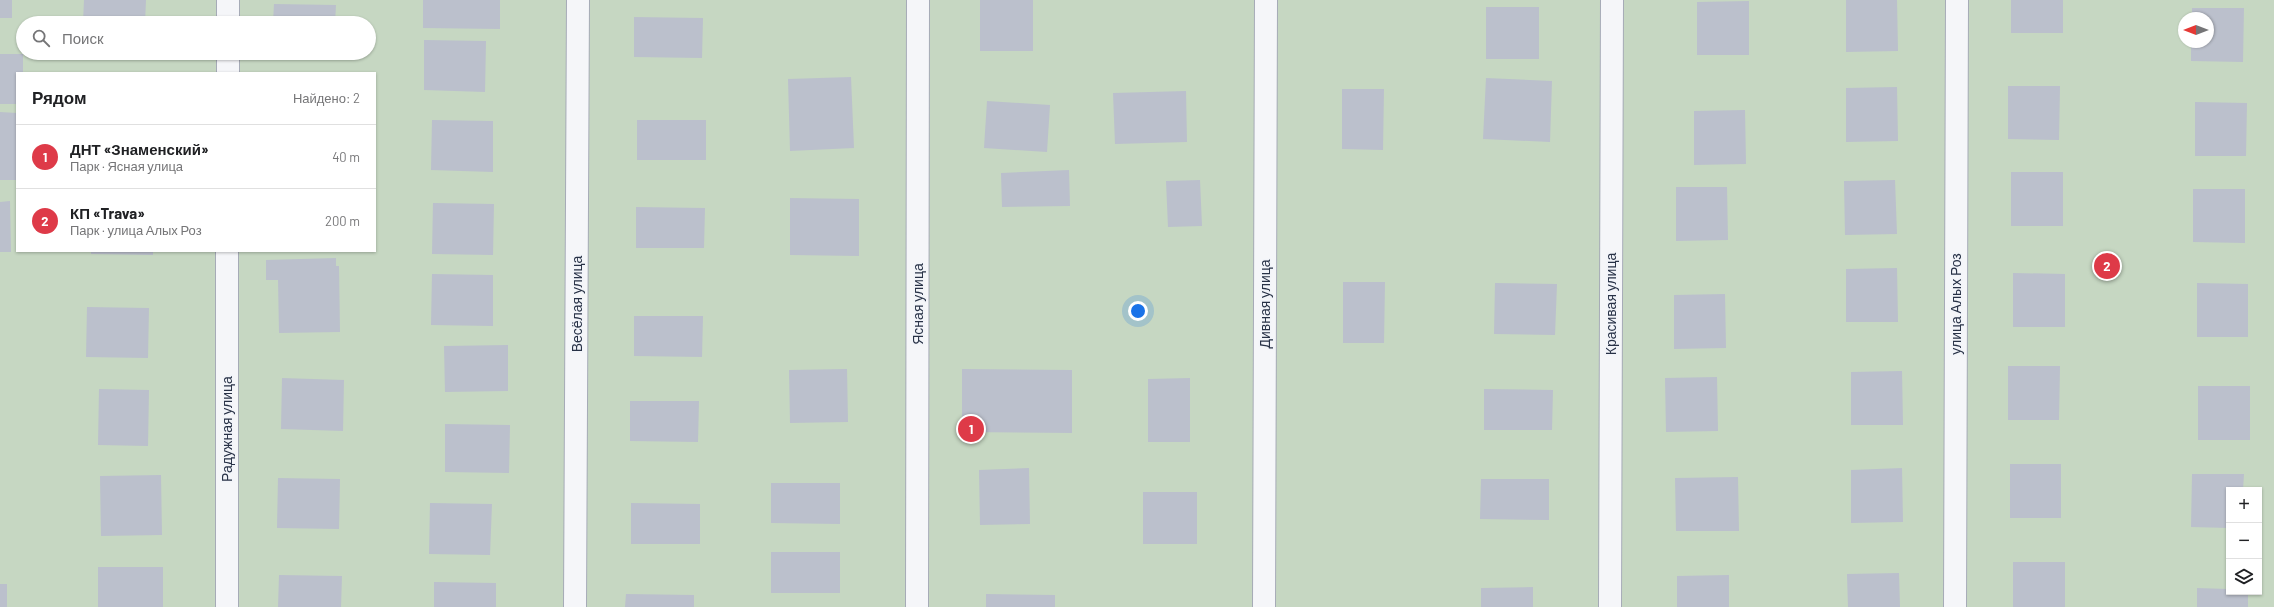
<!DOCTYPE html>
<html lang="ru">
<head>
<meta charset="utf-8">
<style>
  :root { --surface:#fff; --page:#f6f6f6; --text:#202124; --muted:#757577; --line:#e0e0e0; --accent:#de3a48 }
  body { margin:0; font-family:Barlow,sans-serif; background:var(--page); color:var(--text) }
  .controls { position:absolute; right:12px; bottom:12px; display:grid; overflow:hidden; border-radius:0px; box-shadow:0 1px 3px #0004 }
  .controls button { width:36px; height:36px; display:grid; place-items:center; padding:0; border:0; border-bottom:1px solid var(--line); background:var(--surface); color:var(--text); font:20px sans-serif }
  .compass { position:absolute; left:2178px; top:12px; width:36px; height:36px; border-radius:50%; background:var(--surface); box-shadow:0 1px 3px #0004; rotate:270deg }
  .you { position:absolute; left:1138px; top:311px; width:14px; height:14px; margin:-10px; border:3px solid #fff; border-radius:50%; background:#1a73e8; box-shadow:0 0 0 6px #1a73e833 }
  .badge { display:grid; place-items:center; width:26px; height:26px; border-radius:50%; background:var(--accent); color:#fff; font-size:13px; font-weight:700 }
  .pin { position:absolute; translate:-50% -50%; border:2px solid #fff; box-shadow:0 1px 4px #0006 }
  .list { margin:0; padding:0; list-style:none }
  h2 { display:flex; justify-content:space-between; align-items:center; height:52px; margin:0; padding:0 16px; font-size:17px }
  h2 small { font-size:13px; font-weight:400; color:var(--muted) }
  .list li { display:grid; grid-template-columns:26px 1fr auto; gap:12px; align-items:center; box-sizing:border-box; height:64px; padding:0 16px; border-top:1px solid var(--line) }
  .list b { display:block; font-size:15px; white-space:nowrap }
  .list p { margin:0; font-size:13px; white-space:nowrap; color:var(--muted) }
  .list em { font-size:13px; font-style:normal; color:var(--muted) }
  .icon { flex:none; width:22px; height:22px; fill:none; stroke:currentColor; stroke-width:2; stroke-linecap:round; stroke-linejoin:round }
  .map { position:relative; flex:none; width:2274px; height:607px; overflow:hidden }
  .search { position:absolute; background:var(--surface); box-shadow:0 1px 3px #0004; left:16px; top:16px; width:360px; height:44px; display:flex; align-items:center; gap:10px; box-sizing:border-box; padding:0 14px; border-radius:22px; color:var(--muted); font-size:15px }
  .panel { position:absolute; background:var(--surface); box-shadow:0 1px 3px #0004; left:16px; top:72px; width:360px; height:180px; border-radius:0px }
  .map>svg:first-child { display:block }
  .green { fill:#c6d7c2; fill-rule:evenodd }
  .building { fill:#bbc0cc }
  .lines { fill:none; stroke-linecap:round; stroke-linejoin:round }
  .minor-casing { stroke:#a6abb7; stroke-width:24 }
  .minor { stroke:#f5f6f9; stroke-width:22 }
  .labels { text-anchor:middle; stroke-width:3; stroke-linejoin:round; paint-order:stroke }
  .street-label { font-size:14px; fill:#273146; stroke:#f2f4f9 }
</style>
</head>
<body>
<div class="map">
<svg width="2274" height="607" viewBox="0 0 2274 607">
  <rect width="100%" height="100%" fill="#e2e5ec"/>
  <!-- green -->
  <path class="green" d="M0 0H2274V607H0ZM2184 18H2208V42H2184ZM23 23H369V53H23ZM17 73H375V251H17ZM2229 490H2259V592H2229Z"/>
  <!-- building -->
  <g class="building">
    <rect x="0" y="0" width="12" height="18"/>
    <path d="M84 0H146L145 23H83Z"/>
    <path d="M423 0H500V29L423 28Z"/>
    <rect x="980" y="0" width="53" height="51"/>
    <path d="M1846 0H1897L1898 51 1846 52Z"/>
    <rect x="2011" y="0" width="52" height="33"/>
    <path d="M1749 1V55H1697V2Z"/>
    <path d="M274 4 336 5 335 23H273Z"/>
    <rect x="1486" y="7" width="53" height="52"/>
    <path d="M2192 8H2244L2243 62 2191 61V42H2208V18H2192Z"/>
    <path d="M634 17 703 18 702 58 634 57Z"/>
    <path d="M424 40 486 41 485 92 424 90Z"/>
    <path d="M273 53H335V56L273 55Z"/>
    <path d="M0 54H23V73H17V104H0Z"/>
    <path d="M851 77 854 148 790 151 788 79Z"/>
    <path d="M1486 78 1552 81 1550 142 1483 139Z"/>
    <path d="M2008 86H2060L2059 140 2008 139Z"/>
    <path d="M1897 87 1898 141 1846 142V88Z"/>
    <path d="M1342 89H1384L1383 150 1342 149Z"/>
    <path d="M1186 91 1187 142 1115 144 1113 93Z"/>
    <path d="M987 101 1050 105 1047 152 984 148Z"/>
    <path d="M2195 102 2247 103 2246 156H2195Z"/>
    <path d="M1745 110 1746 164 1694 165V111Z"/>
    <path d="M0 112 17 113V180H0Z"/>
    <path d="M432 120 493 121V172L431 170Z"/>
    <rect x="637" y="120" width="69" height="40"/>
    <path d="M1069 170 1070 206 1002 207 1001 173Z"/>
    <rect x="2011" y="172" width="52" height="54"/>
    <path d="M1200 180 1202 226 1168 227 1166 181Z"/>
    <path d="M1895 180 1897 234 1845 235 1844 181Z"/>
    <path d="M1676 187H1727L1728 240 1676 241Z"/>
    <path d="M2193 189H2245V243L2193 242Z"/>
    <path d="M790 198 859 199V256L790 255Z"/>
    <path d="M10 201 11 252H0V202Z"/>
    <path d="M433 203 494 204 493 255 432 254Z"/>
    <path d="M636 207 705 208 704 248H636Z"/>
    <path d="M91 251H153V255L91 254Z"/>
    <path d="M336 258V266H339L340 332 279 333 278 280H266V260Z"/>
    <path d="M1897 268 1898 322H1846V269Z"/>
    <path d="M2013 273 2065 274V327H2013Z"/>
    <path d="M432 274 493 275V326L431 325Z"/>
    <path d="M1343 282H1385L1384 343H1343Z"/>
    <path d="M1495 283 1557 284 1555 335 1494 334Z"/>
    <path d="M2197 283 2248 284V337H2197Z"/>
    <path d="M1725 294 1726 348 1674 349V295Z"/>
    <path d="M87 307 149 308 148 358 86 357Z"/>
    <path d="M634 316H703L702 357 634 356Z"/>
    <path d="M508 345V391L445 392 444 346Z"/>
    <path d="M2008 366H2060L2059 420H2008Z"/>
    <path d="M847 369 848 422 790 423 789 370Z"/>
    <path d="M962 369 1072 370V433L962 432Z"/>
    <path d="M1902 371 1903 425H1851V372Z"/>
    <path d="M1717 377 1718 431 1666 432 1665 378Z"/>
    <path d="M282 378 344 380 343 431 281 429Z"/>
    <path d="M1190 378V442H1148V379Z"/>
    <rect x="2198" y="386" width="52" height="54"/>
    <path d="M99 389 149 390 148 446 98 445Z"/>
    <path d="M1484 389 1553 390 1552 430H1484Z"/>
    <path d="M630 401H699L698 442 630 441Z"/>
    <path d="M445 424 510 425 509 473 445 472Z"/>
    <rect x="2010" y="464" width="51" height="54"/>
    <path d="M1029 468 1030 524 980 525 979 470Z"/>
    <path d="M1902 468 1903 522 1851 523V470Z"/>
    <path d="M2192 474H2244L2243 490H2229V528L2191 527Z"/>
    <path d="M161 475 162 535 101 536 100 476Z"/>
    <path d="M1738 477 1739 531H1676L1675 478Z"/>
    <path d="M278 478 340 479 339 529 277 528Z"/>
    <path d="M1481 479H1549V520L1480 519Z"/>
    <path d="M771 483H840V524L771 523Z"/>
    <rect x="1143" y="492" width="54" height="52"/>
    <path d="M430 503 492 504 490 555 429 554Z"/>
    <path d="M631 503 700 504V544H631Z"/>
    <rect x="771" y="552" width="69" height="41"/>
    <rect x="2013" y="562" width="52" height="45"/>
    <rect x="98" y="567" width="65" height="40"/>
    <path d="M1899 573 1900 607H1848L1847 574Z"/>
    <path d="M279 575 342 576 341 607H278Z"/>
    <path d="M1729 575V607H1677V576Z"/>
    <path d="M434 582 496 583V607H434Z"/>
    <rect x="0" y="584" width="7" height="23"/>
    <path d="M1533 587V607H1481V588Z"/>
    <path d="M2197 588 2229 589V592H2248V607H2197Z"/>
    <path d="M626 594 694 595V607H625Z"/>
    <path d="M986 594 1055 595V607H986Z"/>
  </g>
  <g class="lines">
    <defs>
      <g id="minor">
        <path d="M228 23V0"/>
        <path d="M228 73V53"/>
        <path d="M227 607V251"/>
        <path d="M575 607 578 0"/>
        <path d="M917 607 918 0"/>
        <path d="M1264 607 1266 0"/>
        <path d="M1610 607 1612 0"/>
        <path d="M1955 607 1957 0"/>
      </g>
    </defs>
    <!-- minor casing -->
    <use href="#minor" class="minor-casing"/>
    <!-- minor -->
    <use href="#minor" class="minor"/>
  </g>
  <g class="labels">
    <!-- street labels -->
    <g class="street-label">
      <text transform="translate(577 304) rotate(-90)" y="5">Весёлая улица</text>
      <text transform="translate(918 304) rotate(-90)" y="5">Ясная улица</text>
      <text transform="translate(1265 304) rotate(-90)" y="5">Дивная улица</text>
      <text transform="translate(1611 304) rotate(-90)" y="5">Красивая улица</text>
      <text transform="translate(1956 304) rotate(-90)" y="5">улица Алых Роз</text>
      <text transform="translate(227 429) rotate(-90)" y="5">Радужная улица</text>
    </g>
  </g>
</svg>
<div class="controls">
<button>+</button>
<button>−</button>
<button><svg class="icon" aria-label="layers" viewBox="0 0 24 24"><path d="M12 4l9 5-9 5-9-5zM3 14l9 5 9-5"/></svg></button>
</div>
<svg class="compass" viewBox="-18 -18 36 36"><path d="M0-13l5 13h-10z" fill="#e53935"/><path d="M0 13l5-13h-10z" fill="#757577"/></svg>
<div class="you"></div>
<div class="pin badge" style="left:971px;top:429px">1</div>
<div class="pin badge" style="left:2107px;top:266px">2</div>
<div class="search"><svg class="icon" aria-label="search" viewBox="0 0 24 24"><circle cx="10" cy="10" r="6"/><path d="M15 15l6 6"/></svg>Поиск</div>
<section class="panel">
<h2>Рядом<small>Найдено: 2</small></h2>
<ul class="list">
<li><span class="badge">1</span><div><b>ДНТ «Знаменский»</b><p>Парк · Ясная улица</p></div><em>40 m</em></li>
<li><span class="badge">2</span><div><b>КП «Trava»</b><p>Парк · улица Алых Роз</p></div><em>200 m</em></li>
</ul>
</section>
</div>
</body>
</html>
